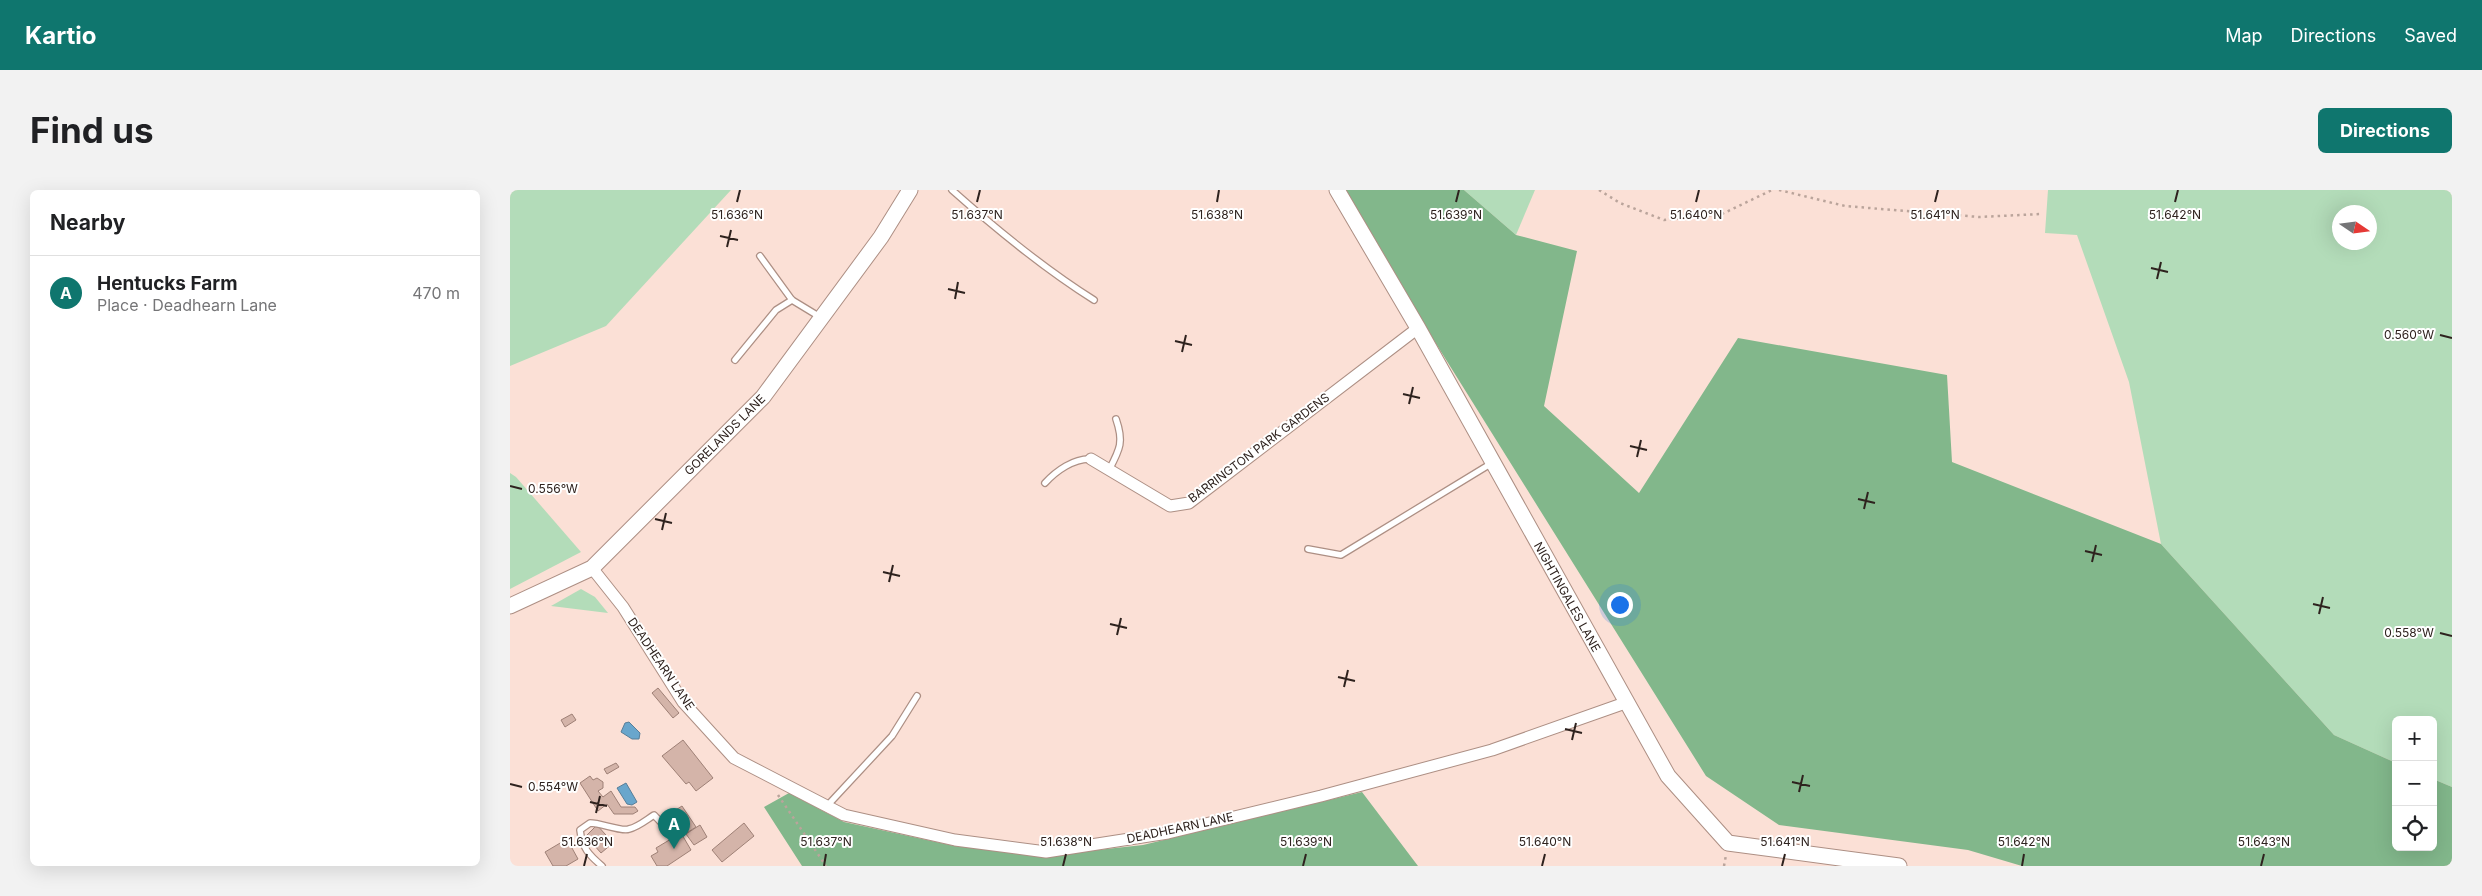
<!DOCTYPE html>
<html lang="en">
<head>
<meta charset="utf-8">
<style>
  :root { --surface:#fff; --page:#f2f2f2; --text:#202124; --muted:#757577; --line:#e0e0e0; --accent:#0f766e }
  body { margin:0; font-family:Inter,sans-serif; background:var(--page); color:var(--text) }
  .controls { position:absolute; right:15px; bottom:15px; display:grid; overflow:hidden; border-radius:8px; box-shadow:0 5px 20px #0002 }
  .controls button { width:45px; height:45px; display:grid; place-items:center; padding:0; border:0; border-bottom:1px solid var(--line); background:var(--surface); color:var(--text); font:25px sans-serif }
  .compass { position:absolute; left:1822px; top:15px; width:45px; height:45px; border-radius:50%; background:var(--surface); box-shadow:0 5px 20px #0002; rotate:103deg }
  .you { position:absolute; left:1109px; top:414px; width:18px; height:18px; margin:-12px; border:4px solid #fff; border-radius:50%; background:#1a73e8; box-shadow:0 0 0 8px #1a73e833 }
  .badge { display:grid; place-items:center; width:32px; height:32px; border-radius:50%; background:var(--accent); color:#fff; font-size:16px; font-weight:700 }
  .pin { position:absolute; translate:-50% -41px; filter:drop-shadow(0 1px 2px #0008) }
  .pin::after { content:''; position:absolute; top:26px; width:18px; height:15px; background:inherit; clip-path:polygon(0 0,100% 0,50% 100%) }
  .list { margin:0; padding:0; list-style:none }
  h2 { display:flex; justify-content:space-between; align-items:center; height:65px; margin:0; padding:0 20px; font-size:21px }
  h2 small { font-size:16px; font-weight:400; color:var(--muted) }
  .list li { display:grid; grid-template-columns:32px 1fr auto; gap:15px; align-items:center; box-sizing:border-box; height:75px; padding:0 20px; border-top:1px solid var(--line) }
  .list b { display:block; font-size:19px; white-space:nowrap }
  .list p { margin:0; font-size:16px; white-space:nowrap; color:var(--muted) }
  .list em { font-size:16px; font-style:normal; color:var(--muted) }
  .icon { flex:none; width:28px; height:28px; fill:none; stroke:currentColor; stroke-width:2; stroke-linecap:round; stroke-linejoin:round }
  .map { position:relative; flex:none; width:1942px; height:676px; overflow:hidden; border-radius:8px }
  header { display:flex; align-items:center; gap:30px; box-sizing:border-box; height:70px; padding:0 25px; background:var(--accent); color:#fff }
  header strong { font-size:24px }
  nav { display:flex; gap:28px; margin-inline-start:auto; font-size:18px }
  .intro { display:flex; align-items:center; justify-content:space-between; box-sizing:border-box; height:120px; padding:0 30px }
  h1 { margin:0; font-size:35px }
  .button { padding:12px 22px; border-radius:8px; background:var(--accent); color:#fff; font-size:18px; font-weight:700 }
  main { display:flex; gap:30px; padding:0 30px }
  aside { flex:1; background:var(--surface); border-radius:8px; box-shadow:0 5px 20px #0002 }
  .map>svg:first-child { display:block }
  .green { fill:#b3dcb9; fill-rule:evenodd }
  .forest { fill:#82b78b }
  .water { fill:#69a6cc; stroke:#577e98 }
  .building { fill:#d4b4a9; stroke:#9e8076 }
  .lines { fill:none; stroke-linecap:round; stroke-linejoin:round }
  .lane-casing { stroke:#ad8f84; stroke-width:8 }
  .street-casing { stroke:#ad8f84; stroke-width:13 }
  .secondary-casing { stroke:#ad8f84; stroke-width:17 }
  .path { stroke:#baa49b; stroke-width:2.5; stroke-dasharray:2.5 4; stroke-linecap:butt }
  .lane { stroke:#fff; stroke-width:5.5 }
  .street { stroke:#fff; stroke-width:11 }
  .secondary { stroke:#fff; stroke-width:15 }
  .ticks { fill:none; stroke:#2e221e; stroke-width:2 }
  .labels { text-anchor:middle; stroke-width:4; stroke-linejoin:round; paint-order:stroke }
  .street-label { font-size:12px; fill:#2e221e; stroke:#fff }
  .ticks-label { font-size:12px; text-anchor:middle; fill:#2e221e; stroke:#fff; stroke-width:4; stroke-linejoin:round; paint-order:stroke }
</style>
</head>
<body>
<header>
<strong>Kartio</strong>
<nav><a>Map</a><a>Directions</a><a>Saved</a></nav>
</header>
<div class="intro"><h1>Find us</h1><a class="button">Directions</a></div>
<main>
<aside>
<h2>Nearby<small></small></h2>
<ul class="list">
<li><span class="badge">A</span><div><b>Hentucks Farm</b><p>Place · Deadhearn Lane</p></div><em>470 m</em></li>
</ul>
</aside>
<div class="map">
<svg width="1942" height="676" viewBox="0 0 1942 676">
  <rect width="100%" height="100%" fill="#fbe0d6"/>
  <!-- green -->
  <g class="green">
    <path d="M0 0H221L96 136 0 176Z"/>
    <path d="M954 0H1025L1006 45Z"/>
    <path d="M1538 0H1942V597L1923 589V530H1886V573L1824 545 1651 354 1619 192 1567 45 1535 43ZM1830 22H1860V52H1830Z"/>
    <path d="M0 283 6 287 71 362 0 399Z"/>
    <path d="M71 399 85 407 98 423 41 416Z"/>
  </g>
  <!-- forest -->
  <g class="forest">
    <path d="M830 0H954L1006 45 1067 61 1034 216 1129 303 1228 148 1437 185 1442 272 1651 354 1824 545 1886 573V657H1923V589L1942 597V676H1512L1458 660 1269 635 1196 586Z"/>
    <path d="M852 602 908 676H292L254 617 279 603 334 632 445 656 532 666 633 655Z"/>
  </g>
  <!-- water -->
  <g class="water">
    <path d="M119 532 130 543 129 549H122L111 542 115 533Z"/>
    <path d="M116 593 127 612 122 615 117 614 107 598Z"/>
  </g>
  <!-- building -->
  <g class="building">
    <path d="M148 498 169 523 163 528 142 503Z"/>
    <path d="M62 524 66 530 55 537 51 530Z"/>
    <path d="M173 550 203 588 186 601 179 592 176 594 152 566Z"/>
    <path d="M106 573 109 577 97 584 94 579Z"/>
    <path d="M80 586 83 590 87 588 93 592V598L88 601 93 607 101 601 111 617H125L128 621 123 624H104L97 614 88 621 70 593Z"/>
    <path d="M172 616 186 637 175 644 161 623Z"/>
    <path d="M234 633 244 646 212 672 202 660Z"/>
    <path d="M87 635 103 653 91 663 76 646Z"/>
    <path d="M190 635 197 647 184 655 176 644Z"/>
    <path d="M171 643 181 660 157 676H147L141 666 148 662 146 658Z"/>
    <path d="M57 649 68 669 56 676H43L35 662Z"/>
  </g>
  <g class="lines">
    <defs>
      <g id="lane">
        <path d="M442 0C487 40 533 78 584 110"/>
        <path d="M250 66 282 110 310 127"/>
        <path d="M225 170 266 120 282 110"/>
        <path d="M599 280C610 259 614 252 606 229"/>
        <path d="M535 293C546 281 564 268 581 269"/>
        <path d="M798 359 831 365 982 273"/>
        <path d="M317 616 382 546 407 506"/>
        <path d="M92 676C79 665 72 658 70 640L80 633C91 633 112 642 119 639 128 637 136 630 144 625L162 644"/>
      </g>
      <g id="street">
        <path d="M581 269 660 316 679 313 908 138"/>
        <path d="M82 378 113 417 173 512 224 568 334 625 445 650 536 662 658 643 811 606 982 560 1115 513"/>
      </g>
      <g id="secondary">
        <path d="M827 0 908 138 1158 586 1218 653 1389 676"/>
        <path d="M0 416 82 378 253 207 371 47 400 0"/>
      </g>
    </defs>
    <!-- lane casing -->
    <use href="#lane" class="lane-casing"/>
    <!-- street casing -->
    <use href="#street" class="street-casing"/>
    <!-- secondary casing -->
    <use href="#secondary" class="secondary-casing"/>
    <!-- path -->
    <g class="path">
      <path d="M1089 0 1110 13 1154 30 1212 24 1262 0"/>
      <path d="M1269 0 1335 16 1469 27 1531 24"/>
      <path d="M268 605 316 676"/>
      <path d="M1214 676 1216 665"/>
    </g>
    <!-- lane -->
    <use href="#lane" class="lane"/>
    <!-- street -->
    <use href="#street" class="street"/>
    <!-- secondary -->
    <use href="#secondary" class="secondary"/>
  </g>
  <!-- ticks -->
  <path class="ticks" d="M227 12 230 0M467 12 470 0M707 12 709 0M946 12 949 0M1186 12 1189 0M1425 12 1428 0M1665 12 1668 0M210 46 228 50M217 57 221 40M1641 78 1658 82M1647 89 1651 72M438 99 455 103M445 109 448 92M1930 145 1942 148M665 151 682 155M672 162 676 145M893 204 910 208M899 214 903 197M1120 256 1137 260M1127 267 1131 250M0 296 12 299M1348 309 1365 313M1354 319 1358 302M145 329 162 333M152 340 156 323M1575 361 1592 365M1582 372 1586 355M373 382 390 386M379 392 383 375M1803 414 1820 418M1809 424 1813 407M600 434 617 438M1930 443 1942 446M607 445 611 428M828 487 845 491M834 497 838 480M1055 539 1072 543M1062 550 1066 533M1282 592 1300 596M0 594 12 597M1289 602 1293 585M80 612 97 616M86 623 90 606M74 676 77 664M314 676 316 664M553 676 556 664M793 676 796 664M1032 676 1035 664M1272 676 1275 664M1512 676 1514 664M1751 676 1754 664"/>
  <g class="labels">
    <!-- street labels -->
    <g class="street-label">
      <text transform="translate(215 245) rotate(-45)" y="4">GORELANDS LANE</text>
      <text transform="translate(749 258) rotate(-37)" y="4">BARRINGTON PARK GARDENS</text>
      <text transform="translate(1057 407) rotate(61)" y="4">NIGHTINGALES LANE</text>
      <text transform="translate(151 474) rotate(56)" y="4">DEADHEARN LANE</text>
      <text transform="translate(670 638) rotate(-12)" y="4">DEADHEARN LANE</text>
    </g>
  </g>
  <g class="ticks-label">
    <text x="227" y="29">51.636°N</text>
    <text x="467" y="29">51.637°N</text>
    <text x="707" y="29">51.638°N</text>
    <text x="946" y="29">51.639°N</text>
    <text x="1186" y="29">51.640°N</text>
    <text x="1425" y="29">51.641°N</text>
    <text x="1665" y="29">51.642°N</text>
    <text x="1899" y="149">0.560°W</text>
    <text x="43" y="303">0.556°W</text>
    <text x="1899" y="447">0.558°W</text>
    <text x="43" y="601">0.554°W</text>
    <text x="77" y="656">51.636°N</text>
    <text x="316" y="656">51.637°N</text>
    <text x="556" y="656">51.638°N</text>
    <text x="796" y="656">51.639°N</text>
    <text x="1035" y="656">51.640°N</text>
    <text x="1275" y="656">51.641°N</text>
    <text x="1514" y="656">51.642°N</text>
    <text x="1754" y="656">51.643°N</text>
  </g>
</svg>
<div class="controls">
<button>+</button>
<button>−</button>
<button><svg class="icon" aria-label="locate" viewBox="0 0 24 24"><circle cx="12" cy="12" r="6"/><path d="M12 2v4M12 18v4M2 12h4M18 12h4"/></svg></button>
</div>
<svg class="compass" viewBox="-18 -18 36 36"><path d="M0-13l5 13h-10z" fill="#e53935"/><path d="M0 13l5-13h-10z" fill="#757577"/></svg>
<div class="you"></div>
<div class="pin badge" style="left:164px;top:659px">A</div>
</div>
</main>
</body>
</html>
